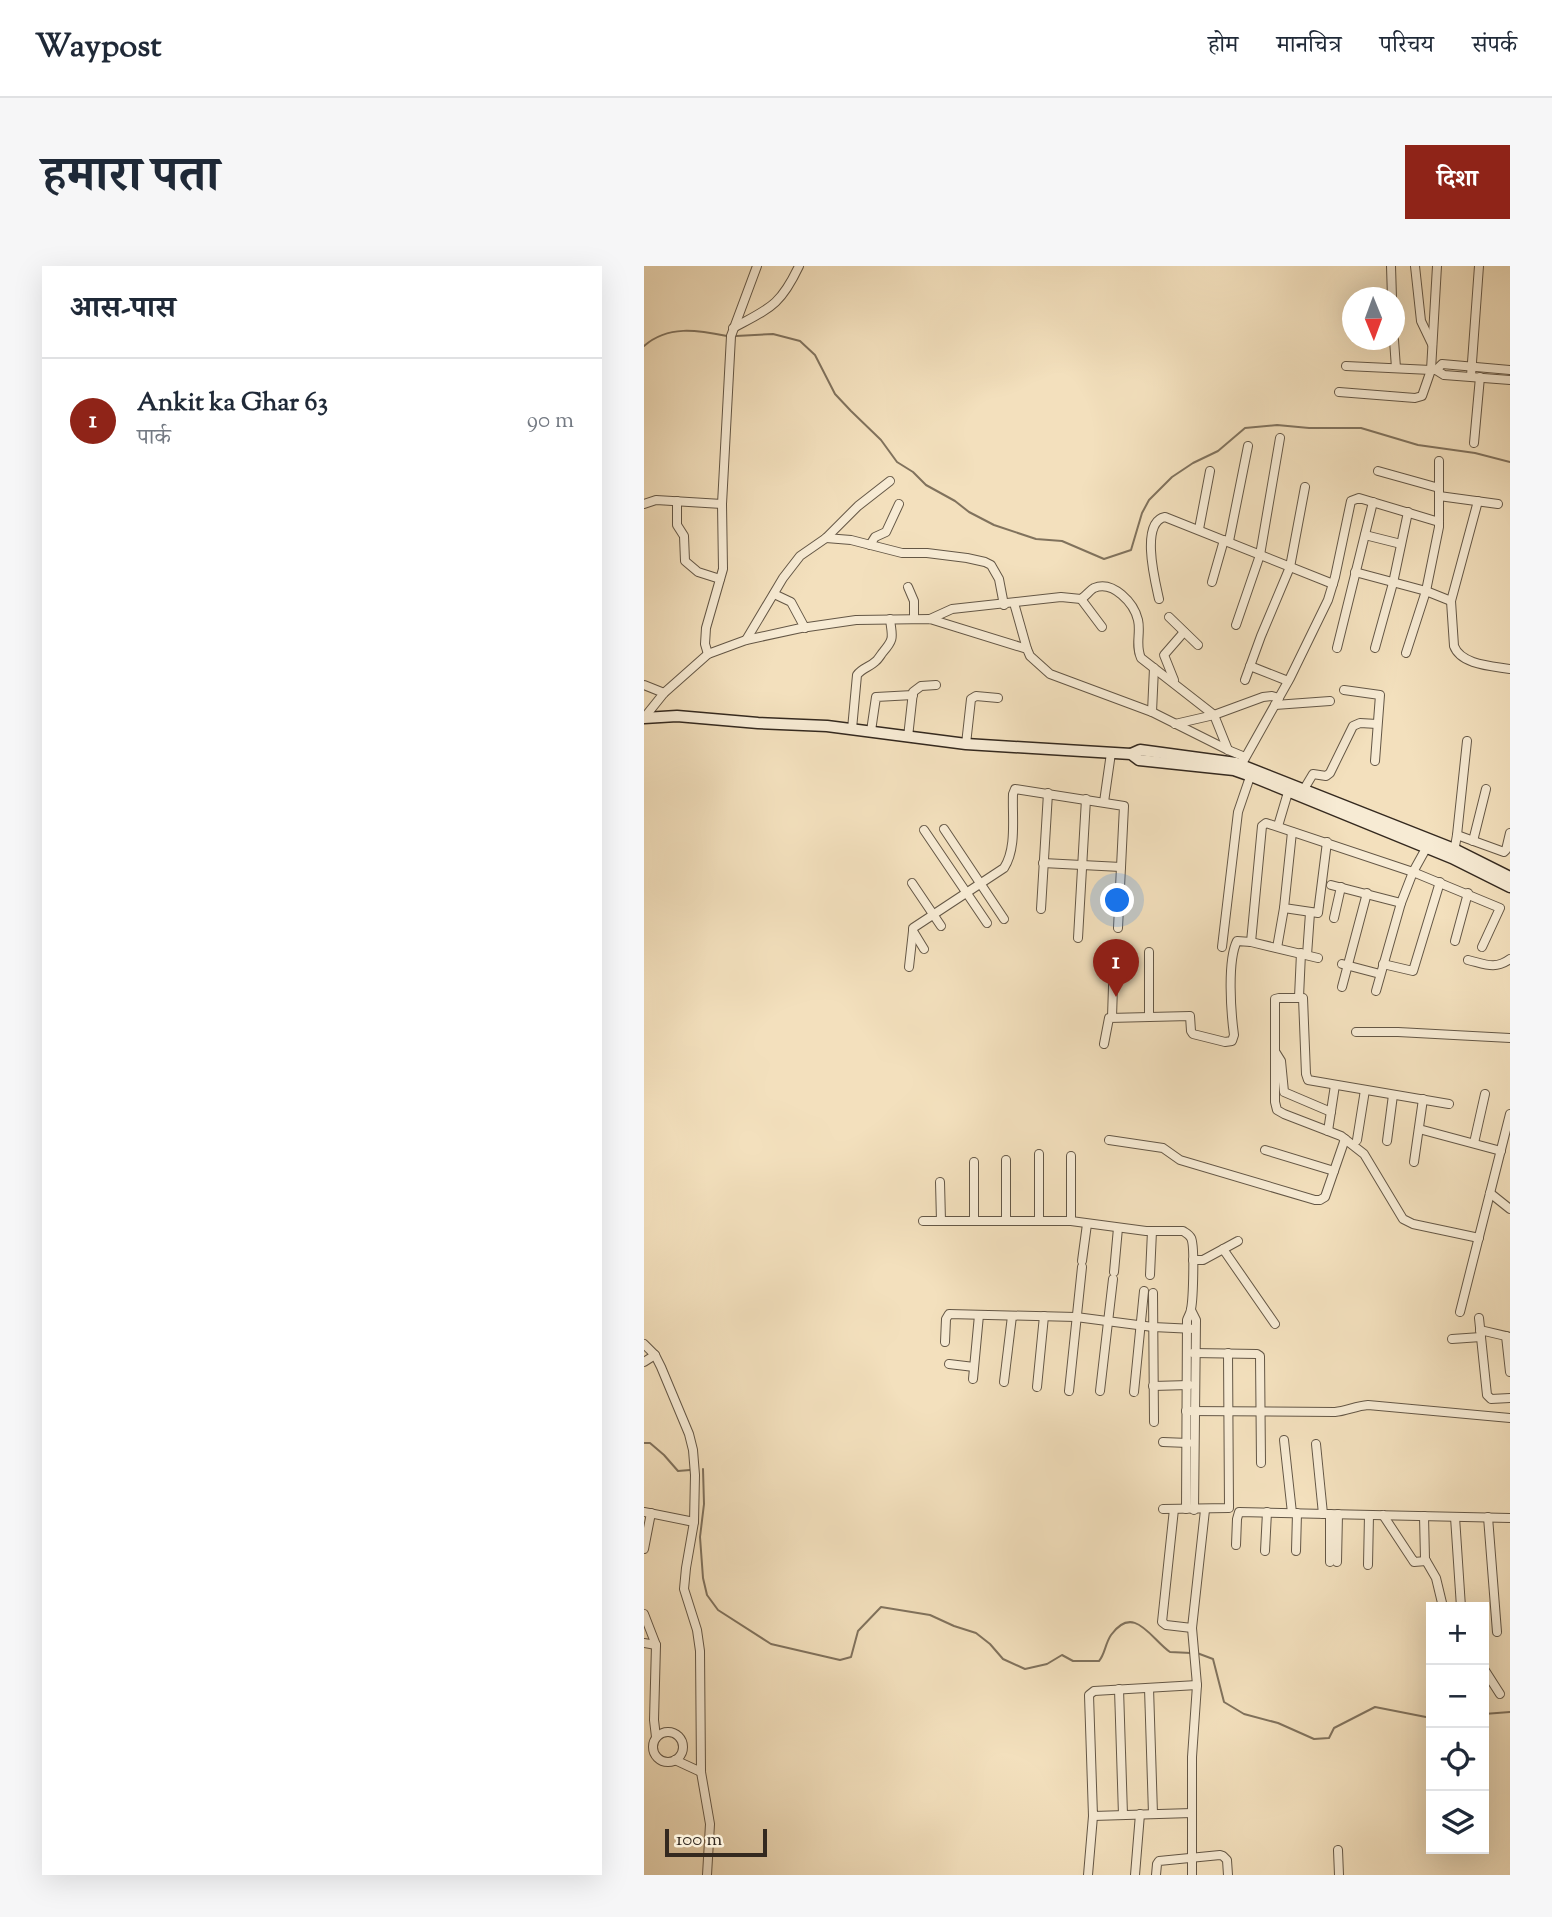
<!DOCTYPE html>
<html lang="hi">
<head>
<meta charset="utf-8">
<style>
  :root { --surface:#fff; --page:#f6f6f7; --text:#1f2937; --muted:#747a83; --line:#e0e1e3; --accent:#8f2418 }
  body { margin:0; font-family:"Sorts Mill Goudy","Noto Serif Devanagari",serif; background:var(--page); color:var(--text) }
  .controls { position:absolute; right:21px; bottom:21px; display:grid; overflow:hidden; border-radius:0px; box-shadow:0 7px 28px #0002 }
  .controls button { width:63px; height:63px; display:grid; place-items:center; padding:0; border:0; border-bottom:2px solid var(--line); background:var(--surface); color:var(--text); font:35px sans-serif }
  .compass { position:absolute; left:698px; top:21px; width:63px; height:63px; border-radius:50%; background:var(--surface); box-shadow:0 7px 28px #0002; rotate:179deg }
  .scale { position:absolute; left:21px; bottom:18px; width:102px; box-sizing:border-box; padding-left:7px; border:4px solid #34291f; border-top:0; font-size:19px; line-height:24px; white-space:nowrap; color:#34291f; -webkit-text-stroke:5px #f7ebd4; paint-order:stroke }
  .you { position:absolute; left:474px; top:635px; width:24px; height:24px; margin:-18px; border:5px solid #fff; border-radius:50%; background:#1a73e8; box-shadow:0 0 0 10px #1a73e833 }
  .badge { display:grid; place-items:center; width:46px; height:46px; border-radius:50%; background:var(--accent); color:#fff; font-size:23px; font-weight:700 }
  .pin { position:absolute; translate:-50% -58px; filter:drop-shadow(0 2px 4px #0008) }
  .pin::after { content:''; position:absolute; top:37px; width:24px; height:21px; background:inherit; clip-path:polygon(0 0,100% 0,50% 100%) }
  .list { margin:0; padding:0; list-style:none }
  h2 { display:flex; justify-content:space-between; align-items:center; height:91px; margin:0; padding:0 28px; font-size:30px }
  h2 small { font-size:23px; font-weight:400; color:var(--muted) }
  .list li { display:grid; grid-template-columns:46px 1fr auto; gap:21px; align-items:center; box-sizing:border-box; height:126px; padding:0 28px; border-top:2px solid var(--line) }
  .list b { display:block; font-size:26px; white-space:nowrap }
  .list p { margin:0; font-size:23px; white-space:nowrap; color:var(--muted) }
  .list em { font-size:23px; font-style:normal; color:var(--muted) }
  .icon { flex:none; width:38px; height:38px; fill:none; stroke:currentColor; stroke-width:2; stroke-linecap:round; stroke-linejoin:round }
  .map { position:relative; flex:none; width:866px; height:1609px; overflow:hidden; border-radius:0px }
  header { display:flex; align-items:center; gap:42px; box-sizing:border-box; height:98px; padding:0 35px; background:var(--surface); border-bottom:2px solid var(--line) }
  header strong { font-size:33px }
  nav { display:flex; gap:38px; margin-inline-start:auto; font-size:24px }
  .intro { display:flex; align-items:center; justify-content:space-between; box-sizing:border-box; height:168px; padding:0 42px }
  h1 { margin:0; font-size:49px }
  .button { padding:18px 32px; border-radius:0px; background:var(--accent); color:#fff; font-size:24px; font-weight:700 }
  main { display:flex; gap:42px; padding:0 42px }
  aside { flex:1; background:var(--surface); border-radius:0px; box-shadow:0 7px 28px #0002 }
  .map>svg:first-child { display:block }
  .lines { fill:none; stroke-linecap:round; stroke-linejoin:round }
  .stream { stroke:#80725d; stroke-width:2 }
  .street-casing { stroke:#645746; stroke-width:10 }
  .secondary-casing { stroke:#34291f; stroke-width:13 }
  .street { stroke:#f7ebd4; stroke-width:8 }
  .secondary { stroke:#f7ebd4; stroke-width:10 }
</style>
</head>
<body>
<header>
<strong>Waypost</strong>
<nav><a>होम</a><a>मानचित्र</a><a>परिचय</a><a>संपर्क</a></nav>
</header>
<div class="intro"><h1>हमारा पता</h1><a class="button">दिशा</a></div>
<main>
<aside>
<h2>आस-पास<small></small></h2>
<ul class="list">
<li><span class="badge">1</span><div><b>Ankit ka Ghar 63</b><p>पार्क</p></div><em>90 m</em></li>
</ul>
</aside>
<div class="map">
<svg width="866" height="1609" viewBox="0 0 866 1609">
  <rect width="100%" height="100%" fill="#f3e0bd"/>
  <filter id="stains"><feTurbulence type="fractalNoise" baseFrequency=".00286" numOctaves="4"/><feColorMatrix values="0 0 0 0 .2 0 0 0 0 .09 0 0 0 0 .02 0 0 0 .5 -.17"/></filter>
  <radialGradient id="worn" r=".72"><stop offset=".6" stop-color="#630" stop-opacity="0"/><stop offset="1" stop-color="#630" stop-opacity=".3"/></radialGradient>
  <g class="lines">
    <!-- stream -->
    <g class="stream">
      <path d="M92 70 129 68 156 75 171 89 191 128 207 145 237 174 253 196 269 206 282 219 311 235 325 246 350 259 392 273 418 275 460 293 487 284 498 247 505 234 528 211 549 197 574 185 601 162 633 159 665 162H717L774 179 831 187 866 196"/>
      <path d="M0 80C24 59 53 64 83 70"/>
      <path d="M0 1177H6L20 1189 34 1205 46 1204"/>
      <path d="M59 1203 60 1238 56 1271 59 1312 63 1329 74 1344 127 1378 196 1394 207 1391 214 1365 237 1341 286 1349 310 1360 332 1367 346 1378 359 1393 381 1403 403 1398 418 1389 429 1395H455C461 1388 461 1378 467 1369 490 1337 507 1373 526 1386L547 1387"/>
      <path d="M553 1387 569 1393 580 1436 600 1448 634 1457 670 1473 685 1472 690 1462 731 1441 787 1452"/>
      <path d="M840 1448 866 1446"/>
    </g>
    <defs>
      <g id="street">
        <path d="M747 0 748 32"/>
        <path d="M771 0 777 55 788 78"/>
        <path d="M89 62C126 42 136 40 155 0"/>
        <path d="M750 74 752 102"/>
        <path d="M702 100 787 104H792L798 98 866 104"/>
        <path d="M792 104 800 109 866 114"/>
        <path d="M827 110 835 0"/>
        <path d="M695 126 771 132 778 130 787 104 793 0"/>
        <path d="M830 177 836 111"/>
        <path d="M734 205 795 222"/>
        <path d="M795 230 854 238"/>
        <path d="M33 235V259L40 270 41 295 54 306 76 313"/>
        <path d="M834 235 807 335 810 380C817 399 848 400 866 403"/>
        <path d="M0 238 12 234 78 238"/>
        <path d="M555 263 566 205"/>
        <path d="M721 269 757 278"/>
        <path d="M182 272 207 274 258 287H283L323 292 341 296 347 299 355 313 360 339"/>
        <path d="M585 275 604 180"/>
        <path d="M226 279 231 271 242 266 255 238"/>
        <path d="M711 306 782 325 807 335"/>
        <path d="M568 316 580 274"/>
        <path d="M264 321 270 335V352"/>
        <path d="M130 328 147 336 161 362"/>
        <path d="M437 333 458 361"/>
        <path d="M515 333C511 315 496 256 521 251L689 318"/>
        <path d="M370 337 383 383"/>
        <path d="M525 351 554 379"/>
        <path d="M286 353 308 343 417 331 437 333C442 330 446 324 450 322 469 314 490 337 494 354 497 367 491 379 497 392L570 449 584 484"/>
        <path d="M592 359 616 289 636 172"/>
        <path d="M102 374 139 312 156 290 182 272 214 240 246 215"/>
        <path d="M693 382 729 236"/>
        <path d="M731 382 749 317 764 246"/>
        <path d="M762 387 782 325 795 261V195"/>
        <path d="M64 388 61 378 62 362 79 303 78 238 87 70 113 0"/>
        <path d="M606 400 644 415"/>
        <path d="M530 414 520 389 540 366"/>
        <path d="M601 414 617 370 646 301 661 221"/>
        <path d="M0 419 20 427"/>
        <path d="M700 424 736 429 731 495"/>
        <path d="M631 439 686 435"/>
        <path d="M508 446 510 402"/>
        <path d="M0 452 20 427 64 388 102 374 157 362 212 354 286 353 383 383 386 390 406 408 508 446 584 484 601 491"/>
        <path d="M531 458 570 449 619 431 628 430 635 432"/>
        <path d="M208 463 213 409C218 402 226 401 232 395 233 395 238 387 239 386 251 372 248 371 246 353"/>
        <path d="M227 465 232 431 269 429"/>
        <path d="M264 471 269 426 277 420 292 419"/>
        <path d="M322 478 327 433 332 430 354 432"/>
        <path d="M600 494 646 412 684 334 691 311 707 235 715 232 795 256"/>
        <path d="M657 528 669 508 682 510 686 507 709 460 716 457 733 458"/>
        <path d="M460 536 467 487"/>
        <path d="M634 560 645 523"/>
        <path d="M300 563 360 653"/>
        <path d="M280 564 343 657"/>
        <path d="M648 566 640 642 674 647 683 576"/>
        <path d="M813 569 860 586 862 584 866 567"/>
        <path d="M829 575 842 523"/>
        <path d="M810 586 813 569 823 475"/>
        <path d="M399 597 477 601"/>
        <path d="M268 617 297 660"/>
        <path d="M687 619 757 637"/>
        <path d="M397 643 404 527"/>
        <path d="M690 652 697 621"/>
        <path d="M434 672 442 533"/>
        <path d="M811 675 824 627"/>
        <path d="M607 676 618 560 622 557 769 606 856 642 838 681"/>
        <path d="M578 681 594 546 608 505"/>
        <path d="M633 682 640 642"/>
        <path d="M280 683 269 665V662L360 602C373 582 368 551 369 528L371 523 480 540 474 662"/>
        <path d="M663 689 666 647"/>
        <path d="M824 694C841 698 851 704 866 693"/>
        <path d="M698 698 736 708"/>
        <path d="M739 698 769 705 796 616"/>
        <path d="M265 701 269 665"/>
        <path d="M698 721 723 627"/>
        <path d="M732 725 757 637 769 606 785 577"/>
        <path d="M655 731 657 687"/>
        <path d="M468 751 470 690"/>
        <path d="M505 751V686"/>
        <path d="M712 766H754L866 772"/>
        <path d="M460 778 465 752 546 750 547 765 549 768 581 776 588 775 590 769C587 747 583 695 593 675L607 676 674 692"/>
        <path d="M632 787 637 795 640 826 687 846"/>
        <path d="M805 838 664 814 662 808 659 732H635L631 733V836L633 844 640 848 697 870 720 888 759 953 769 958 835 972"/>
        <path d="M775 863 857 885"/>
        <path d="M684 865 691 819"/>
        <path d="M465 874 519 882 536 894 671 934H676L681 931 701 873"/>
        <path d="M713 874 721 824"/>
        <path d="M743 875 749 829"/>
        <path d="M830 877 841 828"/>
        <path d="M621 884 690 905"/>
        <path d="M395 888V955"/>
        <path d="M362 894V955"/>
        <path d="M330 896V955"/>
        <path d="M770 896 779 833"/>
        <path d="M296 916 297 955"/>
        <path d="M846 927 866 943"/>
        <path d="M279 955H427L502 965H539C542 967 545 968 547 972 551 979 549 1034 547 1043 547 1046 544 1051 543 1054L542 1243"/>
        <path d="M427 955V890"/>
        <path d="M579 983 631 1058"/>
        <path d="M549 994H559L594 975"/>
        <path d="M438 995 443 958"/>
        <path d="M470 1006 474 962"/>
        <path d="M506 1009 508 965"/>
        <path d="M509 1027 510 1156"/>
        <path d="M547 1044 552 1054 550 1244"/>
        <path d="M816 1046 866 848"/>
        <path d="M835 1052 843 1129 847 1133 866 1132"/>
        <path d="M836 1064 866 1071"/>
        <path d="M862 1070 866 1106"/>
        <path d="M808 1073 837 1071"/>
        <path d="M301 1076 302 1053 305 1048 432 1051 509 1061 551 1063"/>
        <path d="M0 1078 11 1089 17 1101 45 1168 49 1184 51 1209 50 1256 42 1302 40 1323 53 1364 56 1385 57 1506 66 1558 63 1609"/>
        <path d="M549 1087 613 1088 616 1090 617 1197"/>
        <path d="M0 1096 11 1089"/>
        <path d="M305 1098 330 1101"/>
        <path d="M329 1113 335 1049"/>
        <path d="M360 1116 368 1050"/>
        <path d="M509 1120 545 1119"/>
        <path d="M393 1121 400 1050"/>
        <path d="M425 1125 438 1001"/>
        <path d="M456 1125 469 1013"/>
        <path d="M490 1126 500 1025"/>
        <path d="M542 1145 691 1146C702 1145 712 1140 724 1139L866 1152"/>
        <path d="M640 1174 648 1247"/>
        <path d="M519 1176 544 1177"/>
        <path d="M672 1178 679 1248"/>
        <path d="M519 1243 585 1242 584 1087"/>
        <path d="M530 1243 518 1356 522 1359 548 1362"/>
        <path d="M0 1246 50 1256"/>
        <path d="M739 1249 770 1296 782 1295"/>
        <path d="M780 1250 781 1293 792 1312 799 1341"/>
        <path d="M811 1251 817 1341"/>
        <path d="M844 1251 853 1366"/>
        <path d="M592 1279 593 1253 595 1246 866 1252"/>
        <path d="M0 1283 7 1247"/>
        <path d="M621 1285 623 1246"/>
        <path d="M652 1285 653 1247"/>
        <path d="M686 1296V1248"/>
        <path d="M693 1296 694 1248"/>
        <path d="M724 1299 725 1249"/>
        <path d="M0 1348 12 1379 10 1454 12 1471"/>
        <path d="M0 1377 12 1379"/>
        <path d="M840 1381V1382"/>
        <path d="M840 1403 856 1428"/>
        <path d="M505 1422 509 1548"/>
        <path d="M475 1423 479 1549"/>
        <circle cx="24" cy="1481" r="15"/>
        <path d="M31 1494 57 1506"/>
        <path d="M548 1547 449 1550 445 1429 450 1425 553 1419"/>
        <path d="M694 1584 695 1609"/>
        <path d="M444 1609 449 1550"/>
        <path d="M491 1609 496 1548"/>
        <path d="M512 1609 513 1598 515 1595 576 1589 579 1590 583 1594 584 1609"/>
        <path d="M548 1609V1491L553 1419 548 1362 561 1244"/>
      </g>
      <g id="secondary">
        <path d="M0 452 33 450 114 457 183 460 322 478 487 488 495 494 590 504 607 510 808 592 866 621"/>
        <path d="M487 488 496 484 592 497 810 583 866 611"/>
      </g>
    </defs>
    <!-- street casing -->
    <use href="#street" class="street-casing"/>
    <!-- secondary casing -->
    <use href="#secondary" class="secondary-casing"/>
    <!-- street -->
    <use href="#street" class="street"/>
    <!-- secondary -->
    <use href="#secondary" class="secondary"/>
  </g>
  <rect width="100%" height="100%" filter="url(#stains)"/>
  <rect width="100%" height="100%" fill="url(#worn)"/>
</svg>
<div class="controls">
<button>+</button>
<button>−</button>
<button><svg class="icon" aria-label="locate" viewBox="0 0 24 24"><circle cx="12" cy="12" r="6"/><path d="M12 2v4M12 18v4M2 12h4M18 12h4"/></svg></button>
<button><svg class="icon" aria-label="layers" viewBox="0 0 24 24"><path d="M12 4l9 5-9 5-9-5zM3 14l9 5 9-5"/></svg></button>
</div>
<svg class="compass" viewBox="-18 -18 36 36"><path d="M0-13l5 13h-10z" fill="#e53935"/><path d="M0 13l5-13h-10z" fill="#747a83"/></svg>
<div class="scale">100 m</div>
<div class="you"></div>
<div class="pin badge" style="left:472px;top:731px">1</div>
</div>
</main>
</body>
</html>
